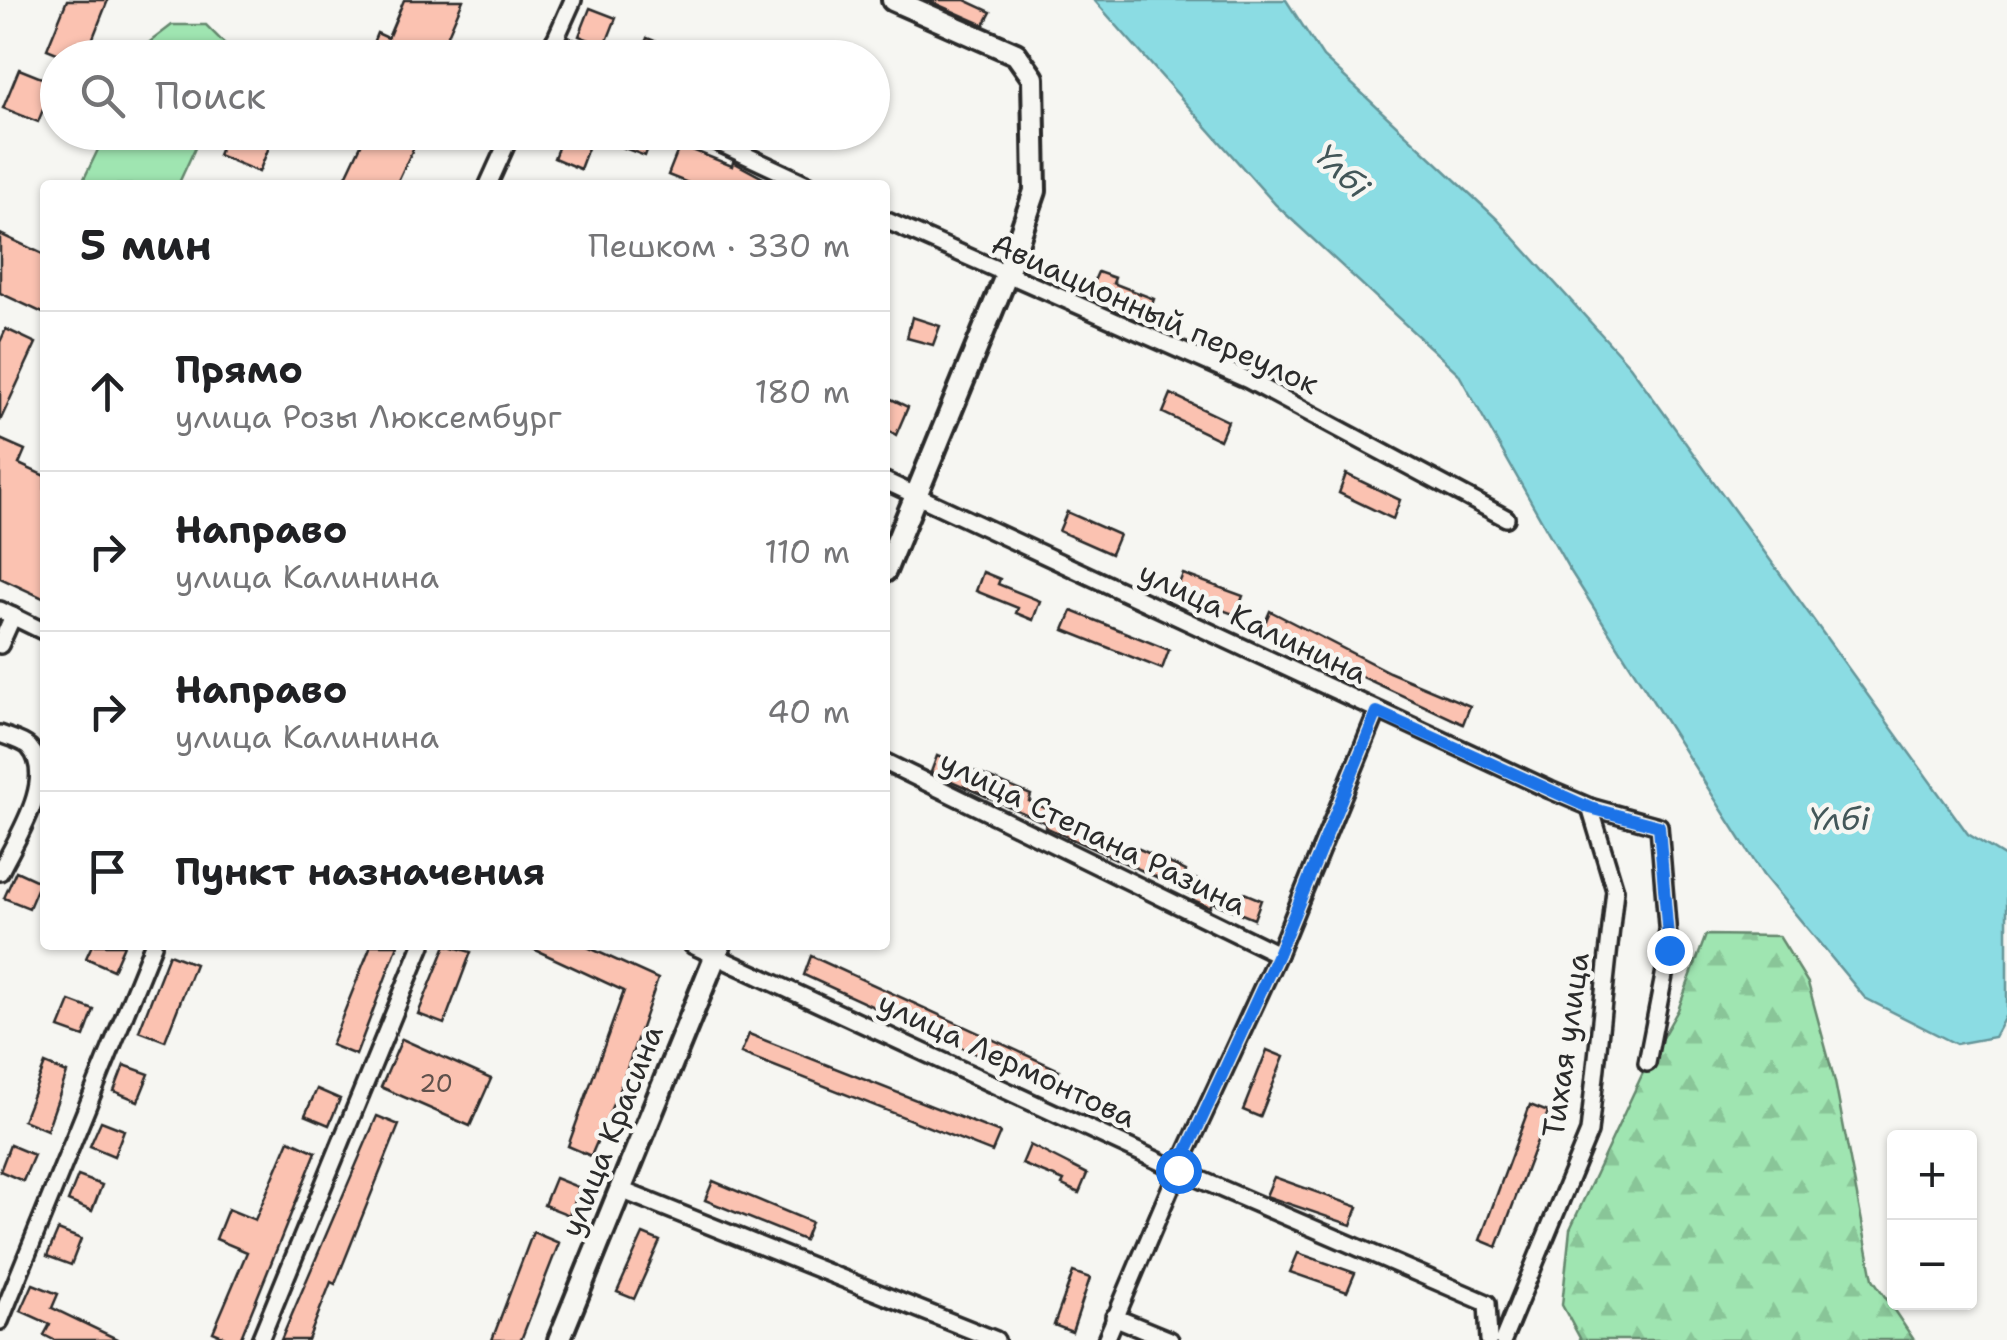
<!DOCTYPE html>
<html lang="ru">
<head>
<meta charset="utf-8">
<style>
  :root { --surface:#fff; --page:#f2f2f2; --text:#202124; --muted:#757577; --line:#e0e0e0 }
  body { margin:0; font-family:"Shantell Sans",sans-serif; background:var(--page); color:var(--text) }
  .controls { position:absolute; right:30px; bottom:30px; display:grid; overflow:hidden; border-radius:10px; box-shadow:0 2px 8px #0004 }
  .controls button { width:90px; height:90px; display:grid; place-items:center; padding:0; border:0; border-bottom:2px solid var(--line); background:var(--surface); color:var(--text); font:50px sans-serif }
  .stop { position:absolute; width:30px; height:30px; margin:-22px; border:8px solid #1a73e8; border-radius:50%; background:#fff }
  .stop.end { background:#1a73e8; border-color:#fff; box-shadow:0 2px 10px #0008 }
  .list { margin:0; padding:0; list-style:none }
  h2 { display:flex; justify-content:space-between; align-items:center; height:130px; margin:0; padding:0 40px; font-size:42px }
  h2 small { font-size:32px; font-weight:400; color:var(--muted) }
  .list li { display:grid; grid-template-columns:65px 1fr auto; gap:30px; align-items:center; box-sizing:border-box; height:160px; padding:0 40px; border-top:2px solid var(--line) }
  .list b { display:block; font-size:38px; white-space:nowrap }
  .list p { margin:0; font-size:32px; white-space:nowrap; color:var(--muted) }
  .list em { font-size:32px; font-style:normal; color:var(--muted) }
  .icon { flex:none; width:55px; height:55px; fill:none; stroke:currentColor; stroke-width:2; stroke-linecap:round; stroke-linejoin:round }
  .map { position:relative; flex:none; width:2007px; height:1340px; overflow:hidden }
  .search { position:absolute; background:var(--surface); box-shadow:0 2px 8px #0004; left:40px; top:40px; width:850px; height:110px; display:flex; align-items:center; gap:25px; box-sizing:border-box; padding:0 35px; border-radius:55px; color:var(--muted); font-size:38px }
  .panel { position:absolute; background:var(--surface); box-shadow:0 2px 8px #0004; left:40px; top:180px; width:850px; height:770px; border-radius:10px }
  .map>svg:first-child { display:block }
  .forest { fill:url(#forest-firs); stroke:#65886e; stroke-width:2.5 }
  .garden { fill:#9fe5b1; stroke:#65886e; stroke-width:2.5 }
  .water { fill:#8bdce3; stroke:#659599; stroke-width:2.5 }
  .building { fill:#fbc2b1; stroke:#2b2b2b; stroke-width:2.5 }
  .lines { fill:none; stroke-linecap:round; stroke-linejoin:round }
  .minor-casing { stroke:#2b2b2b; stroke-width:22 }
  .tertiary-casing { stroke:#2b2b2b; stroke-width:28 }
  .minor { stroke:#f6f6f2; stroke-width:15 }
  .tertiary { stroke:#f6f6f2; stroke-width:20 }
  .route { stroke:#1a73e8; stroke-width:12 }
  .labels { text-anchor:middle; stroke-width:9; stroke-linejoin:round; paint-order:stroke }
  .number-label { font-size:25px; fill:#5f514c }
  .street-label { font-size:30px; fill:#2b2b2b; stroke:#f6f6f2 }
  .water-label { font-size:32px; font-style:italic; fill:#435759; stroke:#f6f6f2 }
</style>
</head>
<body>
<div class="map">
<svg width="2007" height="1340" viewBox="0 0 2007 1340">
  <defs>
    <pattern id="forest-firs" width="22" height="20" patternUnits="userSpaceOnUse" patternTransform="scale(2.5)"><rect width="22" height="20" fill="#9fe5b1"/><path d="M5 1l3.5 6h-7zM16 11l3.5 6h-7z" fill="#89c598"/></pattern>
  </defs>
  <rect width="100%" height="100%" fill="#f6f6f2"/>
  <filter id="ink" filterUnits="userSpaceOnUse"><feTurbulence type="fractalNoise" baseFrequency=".01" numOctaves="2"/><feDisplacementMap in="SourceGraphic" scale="20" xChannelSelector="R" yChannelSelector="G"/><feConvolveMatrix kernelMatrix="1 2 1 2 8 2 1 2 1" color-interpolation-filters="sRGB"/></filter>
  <g filter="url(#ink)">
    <!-- forest -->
    <path class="forest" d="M1706 935 1779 936 1808 983 1835 1082 1873 1279 1914 1340H1581L1562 1305 1570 1229 1647 1064 1678 1010Z"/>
    <!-- garden -->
    <g class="garden">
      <path d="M172 25H206L229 48 230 57H141L147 44Z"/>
      <path d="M106 133V132L202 133 178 185H81Z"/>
    </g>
    <!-- water -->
    <path class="water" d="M1094 0H1286L1323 57 1497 219 1630 366 1968 834 2007 858V1013L1994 1037 1956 1044 1865 998 1763 875 1568 567 1458 373 1276 205Z"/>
    <!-- building -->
    <g class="building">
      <path d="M67 0H108L85 58H69L47 49Z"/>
      <path d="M404 0H463L438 58H367L377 33 388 38Z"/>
      <path d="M927 0H965L991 12 984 25Z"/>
      <path d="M590 8 616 18 605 46 579 36Z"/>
      <path d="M647 38 694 56V58H640Z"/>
      <path d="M19 69 54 83 38 122 3 108Z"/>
      <path d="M227 132H275L259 172 218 155Z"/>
      <path d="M367 132H421L396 185H342Z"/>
      <path d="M564 132 591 140 580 169 554 158Z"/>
      <path d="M625 132H654L645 156 619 146Z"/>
      <path d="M680 145 732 166 733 162 776 185H693L668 175Z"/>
      <path d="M0 234 45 255V314L0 293Z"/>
      <path d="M1098 272 1115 278 1113 283 1154 299 1147 318 1130 311 1132 306 1090 290Z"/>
      <path d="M912 317 940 326 933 345 907 338Z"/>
      <path d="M6 329 36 343 0 421V342Z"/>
      <path d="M1171 394 1228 421 1220 440 1163 413Z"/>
      <path d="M885 396 908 407 896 435 885 428Z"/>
      <path d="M0 439 25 450 19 464 45 476V599L0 578Z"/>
      <path d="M1346 474 1400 500 1393 519 1339 493Z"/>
      <path d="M1067 512 1119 535 1111 554 1059 531Z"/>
      <path d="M983 572 1000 579 998 584 1040 601 1033 620 1016 613 1018 608 976 591Z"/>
      <path d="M1183 574 1243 596 1236 615 1175 593Z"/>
      <path d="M1072 611 1169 650 1162 669 1064 630Z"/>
      <path d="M1270 611 1389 672 1470 706 1463 724 1262 630Z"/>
      <path d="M937 756 1031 795 1029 801 1146 852 1186 871 1185 875 1242 898 1244 893 1261 900 1254 919 1212 902 1210 907 1193 900 1195 896 1163 880 1045 827 1046 823 931 772Z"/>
      <path d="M16 871 40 882 29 908 4 898Z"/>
      <path d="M92 945H124L113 970 86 958Z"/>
      <path d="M371 945H398L356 1055 331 1045Z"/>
      <path d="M446 945 471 952 444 1024 418 1014Z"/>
      <path d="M525 945H583L658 979 622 1083 591 1156 568 1146 624 991Z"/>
      <path d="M169 954 195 964 165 1041 139 1031Z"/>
      <path d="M811 956 1059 1070 1052 1089 804 975Z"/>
      <path d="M70 1001 94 1010 84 1037 59 1028Z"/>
      <path d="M749 1034 1000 1133 992 1152 741 1053Z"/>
      <path d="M402 1039 491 1079 470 1126 381 1087Z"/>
      <path d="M1267 1050 1284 1057 1260 1117 1243 1110Z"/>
      <path d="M45 1064 67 1073 47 1130 23 1120Z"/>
      <path d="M124 1065 149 1074 138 1101 114 1091Z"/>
      <path d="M317 1089 340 1099 329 1125 305 1115Z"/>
      <path d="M1530 1105 1548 1112 1497 1247 1480 1240Z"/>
      <path d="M377 1116 399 1125 335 1284 331 1282 308 1340H281Z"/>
      <path d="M101 1121 124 1130 114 1156 90 1146Z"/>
      <path d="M289 1140 316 1152 240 1340H232L213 1332 247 1252 216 1239 228 1209 255 1220Z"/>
      <path d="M10 1145 34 1155 23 1181 0 1171Z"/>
      <path d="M1030 1145 1087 1174 1079 1193 1062 1185 1064 1181 1022 1164Z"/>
      <path d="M78 1176 102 1185 92 1211 68 1201Z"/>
      <path d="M1274 1177 1358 1207 1351 1225 1266 1196Z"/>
      <path d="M555 1178 580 1188 569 1215 544 1205Z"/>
      <path d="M713 1181 811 1222 804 1240 705 1200Z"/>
      <path d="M58 1230 81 1239 71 1265 47 1256Z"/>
      <path d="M533 1232 559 1243 521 1340H492Z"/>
      <path d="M643 1234 660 1241 634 1299 617 1292Z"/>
      <path d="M1298 1253 1355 1273 1347 1292 1290 1272Z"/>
      <path d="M1073 1272 1090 1278 1072 1332 1054 1325Z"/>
      <path d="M33 1284 58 1294 52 1308 119 1340H54L44 1335 50 1324 21 1311Z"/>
    </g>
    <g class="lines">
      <defs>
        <g id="minor">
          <path d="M554 41 591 58"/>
          <path d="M547 58 573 0"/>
          <path d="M696 132 809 185"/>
          <path d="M488 185 512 132"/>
          <path d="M885 220 1248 380 1506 518"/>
          <path d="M885 481 1550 790 1590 807 1659 826 1669 950 1647 1063"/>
          <path d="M0 610 45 632"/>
          <path d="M0 645 13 616"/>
          <path d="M0 734C8 737 23 741 29 747 58 779 14 842 0 872"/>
          <path d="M885 762 1278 954"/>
          <path d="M692 945 1178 1170 1487 1303 1489 1340"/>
          <path d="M621 1190 996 1340"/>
          <path d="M1114 1317 1170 1340"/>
          <path d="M0 1321 153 945"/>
          <path d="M260 1340 422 945"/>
          <path d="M1106 1340 1178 1170 1278 954 1377 712"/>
          <path d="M1503 1340 1589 1132 1615 890 1590 807"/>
        </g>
        <g id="tertiary">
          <path d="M885 571 1006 276 1035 191 1033 78 1016 54 893 0"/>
          <path d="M559 1340 720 945"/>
        </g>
      </defs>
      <!-- minor casing -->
      <use href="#minor" class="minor-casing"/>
      <!-- tertiary casing -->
      <use href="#tertiary" class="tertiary-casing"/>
      <!-- minor -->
      <use href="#minor" class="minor"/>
      <!-- tertiary -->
      <use href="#tertiary" class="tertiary"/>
    </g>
  </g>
  <g class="lines" filter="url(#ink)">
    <!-- route -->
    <path class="route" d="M1178 1170 1278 954 1377 712 1590 808 1659 826 1669 950"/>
  </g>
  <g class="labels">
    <!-- number labels -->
    <g class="number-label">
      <text x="436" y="1092">20</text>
    </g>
    <!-- street labels -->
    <g class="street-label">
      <text transform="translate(1155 314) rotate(24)" y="10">Авиационный переулок</text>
      <text transform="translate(1253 623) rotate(25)" y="10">улица Калинина</text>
      <text transform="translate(1093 833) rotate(26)" y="10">улица Степана Разина</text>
      <text transform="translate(1566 1045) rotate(-82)" y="10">Тихая улица</text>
      <text transform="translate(1007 1060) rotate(25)" y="10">улица Лермонтова</text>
      <text transform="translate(612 1131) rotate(-68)" y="10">улица Красина</text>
    </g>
    <!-- water labels -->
    <g class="water-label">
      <text transform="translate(1342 171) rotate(44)" y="11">Үлбі</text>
      <text x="1839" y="830">Үлбі</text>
    </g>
  </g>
</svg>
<div class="controls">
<button>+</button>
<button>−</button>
</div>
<div class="stop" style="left:1178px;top:1170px"></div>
<div class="stop end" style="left:1669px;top:950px"></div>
<div class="search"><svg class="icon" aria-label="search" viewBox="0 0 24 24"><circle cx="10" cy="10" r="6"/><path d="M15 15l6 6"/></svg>Поиск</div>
<section class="panel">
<h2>5 мин<small>Пешком · 330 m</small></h2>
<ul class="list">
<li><svg class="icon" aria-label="ahead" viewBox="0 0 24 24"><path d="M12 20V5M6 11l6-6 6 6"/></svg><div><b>Прямо</b><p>улица Розы Люксембург</p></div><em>180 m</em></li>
<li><svg class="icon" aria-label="right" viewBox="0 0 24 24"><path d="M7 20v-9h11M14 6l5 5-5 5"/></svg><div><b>Направо</b><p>улица Калинина</p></div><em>110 m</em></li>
<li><svg class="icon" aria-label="right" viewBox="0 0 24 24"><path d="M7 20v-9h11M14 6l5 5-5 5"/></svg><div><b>Направо</b><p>улица Калинина</p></div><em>40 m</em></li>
<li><svg class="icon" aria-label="arrive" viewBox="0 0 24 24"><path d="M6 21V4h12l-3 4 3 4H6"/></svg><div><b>Пункт назначения</b></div></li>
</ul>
</section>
</div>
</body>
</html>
